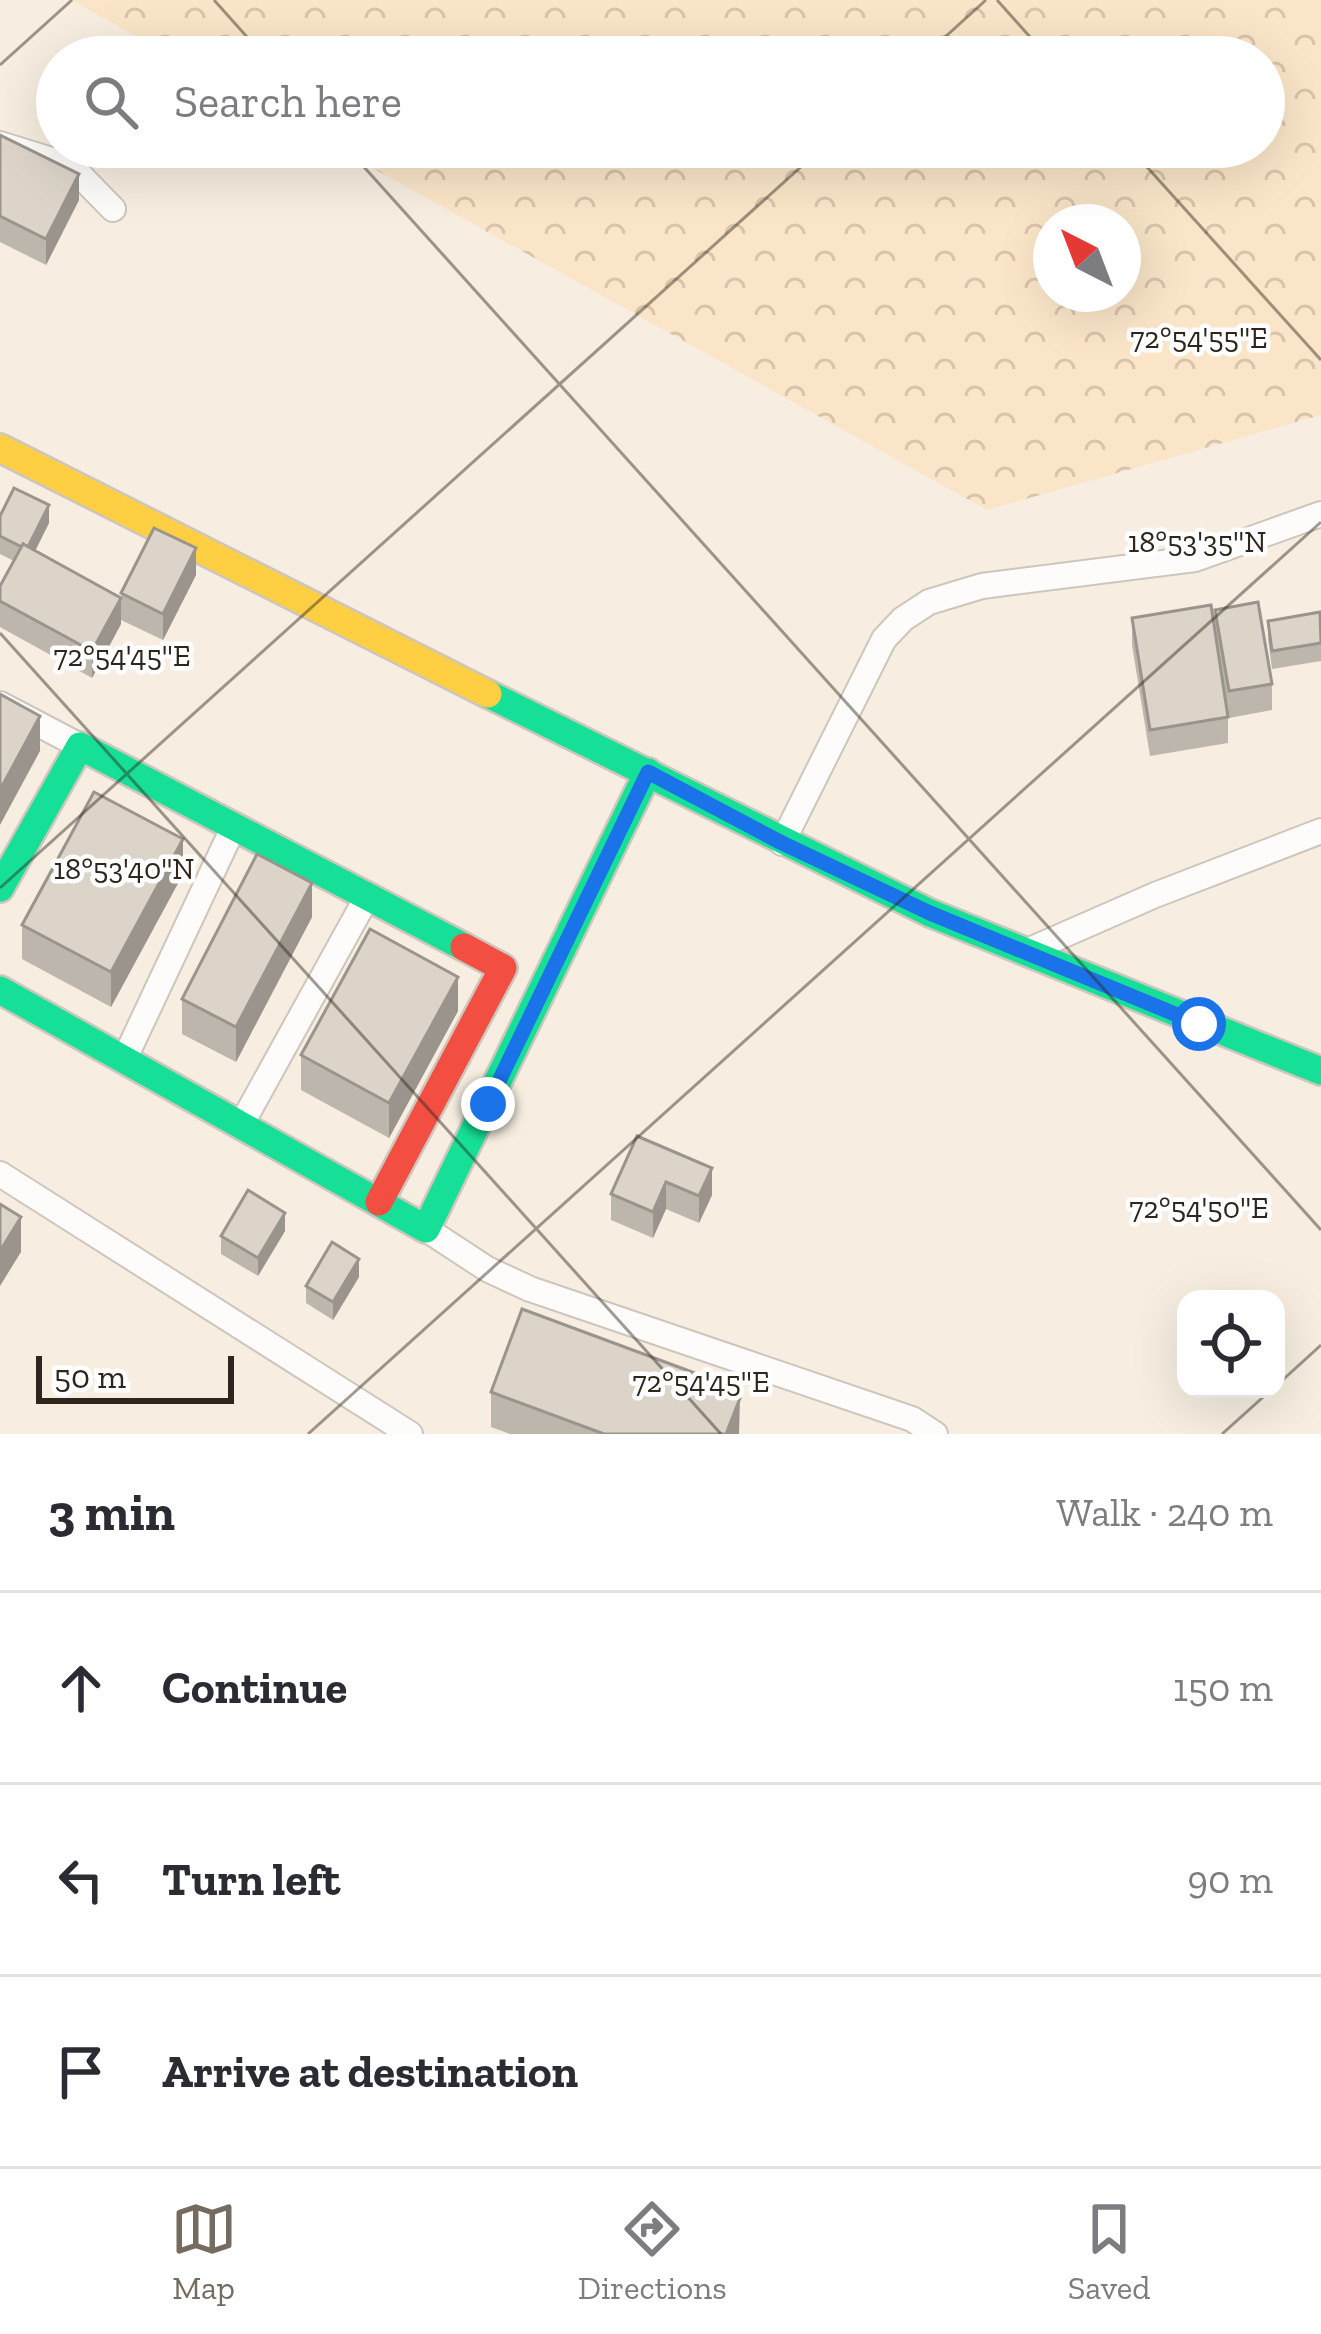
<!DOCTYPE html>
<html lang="en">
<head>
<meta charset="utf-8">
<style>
  :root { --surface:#fff; --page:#f2f2f3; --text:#2b2b33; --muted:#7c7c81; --line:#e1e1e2; --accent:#746c61 }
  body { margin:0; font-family:"Zilla Slab",serif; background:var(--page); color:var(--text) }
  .controls { position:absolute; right:36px; bottom:36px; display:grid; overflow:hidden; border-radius:24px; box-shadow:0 12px 48px #0002 }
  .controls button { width:108px; height:108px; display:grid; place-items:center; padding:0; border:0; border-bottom:3px solid var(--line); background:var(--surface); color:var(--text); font:60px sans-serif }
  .compass { position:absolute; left:1033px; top:204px; width:108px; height:108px; border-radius:50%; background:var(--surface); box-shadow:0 12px 48px #0002; rotate:318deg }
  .scale { position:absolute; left:36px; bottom:30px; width:198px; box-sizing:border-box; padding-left:12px; border:6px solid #2e261c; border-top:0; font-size:33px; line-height:42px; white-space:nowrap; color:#2e261c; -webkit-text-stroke:9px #fefefe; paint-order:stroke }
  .stop { position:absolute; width:36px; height:36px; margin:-27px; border:9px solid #1a73e8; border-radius:50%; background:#fff }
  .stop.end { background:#1a73e8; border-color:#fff; box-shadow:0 3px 12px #0008 }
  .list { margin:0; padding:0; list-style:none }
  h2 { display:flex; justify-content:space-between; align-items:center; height:156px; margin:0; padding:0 48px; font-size:51px }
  h2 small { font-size:39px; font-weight:400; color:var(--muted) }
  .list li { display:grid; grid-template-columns:78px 1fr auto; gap:36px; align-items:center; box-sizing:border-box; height:192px; padding:0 48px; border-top:3px solid var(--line) }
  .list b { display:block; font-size:45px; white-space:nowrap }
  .list em { font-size:39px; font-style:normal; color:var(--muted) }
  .icon { flex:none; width:66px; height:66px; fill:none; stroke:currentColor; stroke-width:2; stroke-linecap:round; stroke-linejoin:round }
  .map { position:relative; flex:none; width:1321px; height:1434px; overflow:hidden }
  .search { position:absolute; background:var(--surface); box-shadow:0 12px 48px #0002; left:36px; right:36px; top:36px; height:132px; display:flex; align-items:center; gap:30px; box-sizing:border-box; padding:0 42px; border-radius:66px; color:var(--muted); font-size:45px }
  .sheet { height:732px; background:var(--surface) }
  nav { display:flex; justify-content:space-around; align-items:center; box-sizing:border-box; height:168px; border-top:3px solid var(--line); background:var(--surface); font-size:33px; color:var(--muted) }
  nav a { display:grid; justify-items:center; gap:6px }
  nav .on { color:var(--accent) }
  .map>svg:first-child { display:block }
  .forest { fill:url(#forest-crowns); fill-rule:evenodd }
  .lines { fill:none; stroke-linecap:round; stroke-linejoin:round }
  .street-casing { stroke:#cec6bc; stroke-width:28 }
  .fast-casing { stroke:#cec6bc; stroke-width:32 }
  .slow-casing { stroke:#cec6bc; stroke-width:32 }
  .jam-casing { stroke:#cec6bc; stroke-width:32 }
  .street { stroke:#fefcfa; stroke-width:24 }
  .fast { stroke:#16e098; stroke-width:27 }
  .slow { stroke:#ffcf43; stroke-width:27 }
  .jam { stroke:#f24e42; stroke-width:27 }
  .wall { fill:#bdb6ad }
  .shaded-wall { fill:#9a948d }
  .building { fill:#dcd4c9; stroke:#9a948d; stroke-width:3 }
  .route { stroke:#1a73e8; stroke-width:15 }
  .ticks { fill:none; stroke:#2e261c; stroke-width:3; stroke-opacity:0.45 }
  .ticks-label { font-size:30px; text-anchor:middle; fill:#2e261c; stroke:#fefefe; stroke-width:9; stroke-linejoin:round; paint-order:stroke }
</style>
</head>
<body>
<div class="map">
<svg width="1321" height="1434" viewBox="0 0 1321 1434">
  <defs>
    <pattern id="forest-crowns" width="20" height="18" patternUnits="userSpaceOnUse" patternTransform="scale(3)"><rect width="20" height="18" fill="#fae5c8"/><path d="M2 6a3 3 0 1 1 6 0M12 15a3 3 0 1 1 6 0" fill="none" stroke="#d7c4ab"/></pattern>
  </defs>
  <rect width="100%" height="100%" fill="#f7eee1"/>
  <!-- forest -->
  <path class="forest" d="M71 0H1321V415L987 510 335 147H1264V57H173ZM1051 222H1123V294H1051Z"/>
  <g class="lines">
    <defs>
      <g id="street">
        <path d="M0 144 71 166 113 209"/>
        <path d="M0 704 80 746"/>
        <path d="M782 843 884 639 903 619 929 602 982 586 1195 559 1321 514"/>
        <path d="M1025 952 1155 895 1321 831"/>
        <path d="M124 1060 234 826"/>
        <path d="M241 1125 367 897"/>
        <path d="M0 1174 410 1434"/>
        <path d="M426 1229 487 1269 530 1289 912 1419 935 1434"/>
      </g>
      <g id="fast">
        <path d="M488 694 930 913 1321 1071"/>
        <path d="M0 888 80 746 464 947"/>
        <path d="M0 990 426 1229 648 772"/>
      </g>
      <path id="slow" d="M0 448 488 694"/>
      <path id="jam" d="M379 1202 503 968 464 947"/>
    </defs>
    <!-- street casing -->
    <use href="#street" class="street-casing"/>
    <!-- fast casing -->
    <use href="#fast" class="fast-casing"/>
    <!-- slow casing -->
    <use href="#slow" class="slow-casing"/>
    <!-- jam casing -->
    <use href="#jam" class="jam-casing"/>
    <!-- street -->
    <use href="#street" class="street"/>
    <!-- fast -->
    <use href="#fast" class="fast"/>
    <!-- slow -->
    <use href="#slow" class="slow"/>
    <!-- jam -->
    <use href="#jam" class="jam"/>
  </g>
  <!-- wall -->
  <g class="wall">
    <path d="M0 135 79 200 46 265 0 242Z"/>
    <path d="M0 516 49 523 35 551 121 624 92 678 0 627V586L14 561 0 554Z"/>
    <path d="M196 575 163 640 121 620V593Z"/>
    <path d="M1215 610 1272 684V710L1229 718 1221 668 1228 717V743L1150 756 1132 645V618L1215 635Z"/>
    <path d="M1321 618V661L1272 669 1268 639V621Z"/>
    <path d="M183 874 111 1007 22 959V925Z"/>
    <path d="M312 917 236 1062 182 1034V999Z"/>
    <path d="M458 1011 389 1138 301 1090V1055Z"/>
    <path d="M637 1136 712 1195 699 1223 666 1209 653 1238 611 1220V1194Z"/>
    <path d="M285 1231 258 1276 221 1254V1236Z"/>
    <path d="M359 1277 333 1320 306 1303V1286Z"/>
    <path d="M711 1387 739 1434H510L491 1427V1392Z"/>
  </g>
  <!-- shaded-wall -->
  <g class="shaded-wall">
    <path d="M79 174V200L46 265V239Z"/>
    <path d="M49 505V523L27 567V549Z"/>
    <path d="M196 548V575L163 640V614Z"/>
    <path d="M121 598V624L92 678V651Z"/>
    <path d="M40 716V751L0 825V790Z"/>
    <path d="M183 839V874L111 1007V972Z"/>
    <path d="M312 883V917L236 1062V1027Z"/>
    <path d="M458 977V1011L389 1138V1103Z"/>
    <path d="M712 1168V1195L699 1223V1196Z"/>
    <path d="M666 1182V1209L653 1238V1212Z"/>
    <path d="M285 1213V1231L258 1276V1258Z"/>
    <path d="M21 1217V1252L0 1286V1251Z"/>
    <path d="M359 1259V1277L333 1320V1302Z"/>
    <path d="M740 1398 739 1434H726Z"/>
  </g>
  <!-- building -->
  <g class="building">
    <path d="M0 135 79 174 46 239 0 216Z"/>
    <path d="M14 488 49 505 28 547 23 544 22 547 0 536V516Z"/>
    <path d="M154 528 196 548 163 614 121 593Z"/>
    <path d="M23 544 121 598 92 651 0 601V586Z"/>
    <path d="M1258 602 1272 684 1229 691 1215 610Z"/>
    <path d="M1211 605 1228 717 1150 730 1132 618Z"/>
    <path d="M1320 612 1321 643 1272 651 1268 621Z"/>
    <path d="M0 694 40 716 0 790Z"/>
    <path d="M94 792 183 839 111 972 22 925Z"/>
    <path d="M257 854 312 883 236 1027 182 999Z"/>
    <path d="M370 929 458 977 389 1103 301 1055Z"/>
    <path d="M637 1136 712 1168 699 1196 666 1182 653 1212 611 1194Z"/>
    <path d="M248 1190 285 1213 258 1258 221 1236Z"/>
    <path d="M0 1204 21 1217 0 1251Z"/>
    <path d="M332 1242 359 1259 333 1302 306 1286Z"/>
    <path d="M522 1309 711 1379 709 1386 740 1398 726 1434H604L491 1392Z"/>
  </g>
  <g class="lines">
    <!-- route -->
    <path class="route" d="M488 1104 648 772 782 843 930 913 1199 1024"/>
  </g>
  <!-- ticks -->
  <path class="ticks" d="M214 0 265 57M997 0 1048 57M923 57 986 0M0 65 72 0M346 147 1321 1230M1129 147 1321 360M0 633 721 1434M0 888 823 147M1276 1386 1321 1345M308 1434 1321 522M1222 1434 1272 1389"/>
  <g class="ticks-label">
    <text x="1199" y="348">72°54'55"E</text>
    <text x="1197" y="552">18°53'35"N</text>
    <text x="122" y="666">72°54'45"E</text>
    <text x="124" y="879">18°53'40"N</text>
    <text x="1199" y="1218">72°54'50"E</text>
    <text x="701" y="1392">72°54'45"E</text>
  </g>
</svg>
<div class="controls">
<button><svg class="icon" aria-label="locate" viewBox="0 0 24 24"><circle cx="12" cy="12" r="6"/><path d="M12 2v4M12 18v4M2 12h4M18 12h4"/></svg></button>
</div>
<svg class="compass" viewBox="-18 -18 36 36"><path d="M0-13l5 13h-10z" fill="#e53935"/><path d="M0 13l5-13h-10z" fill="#7c7c81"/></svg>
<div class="scale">50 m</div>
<div class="stop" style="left:1199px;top:1024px"></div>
<div class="stop end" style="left:488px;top:1104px"></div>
<div class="search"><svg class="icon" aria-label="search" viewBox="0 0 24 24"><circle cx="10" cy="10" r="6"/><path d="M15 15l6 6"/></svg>Search here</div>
</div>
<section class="sheet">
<h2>3 min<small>Walk · 240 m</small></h2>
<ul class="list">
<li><svg class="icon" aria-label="ahead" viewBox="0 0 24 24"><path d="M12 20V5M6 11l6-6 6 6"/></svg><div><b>Continue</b></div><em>150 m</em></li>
<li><svg class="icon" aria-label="left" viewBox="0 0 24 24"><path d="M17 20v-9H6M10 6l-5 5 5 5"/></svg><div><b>Turn left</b></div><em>90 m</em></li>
<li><svg class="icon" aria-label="arrive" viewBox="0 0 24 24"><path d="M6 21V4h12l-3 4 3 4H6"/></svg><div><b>Arrive at destination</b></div></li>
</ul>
</section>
<nav>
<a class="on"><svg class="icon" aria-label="map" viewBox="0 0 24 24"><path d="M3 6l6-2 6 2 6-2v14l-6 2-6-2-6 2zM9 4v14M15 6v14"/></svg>Map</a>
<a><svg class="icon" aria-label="directions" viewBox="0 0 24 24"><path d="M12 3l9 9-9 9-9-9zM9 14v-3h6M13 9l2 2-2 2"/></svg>Directions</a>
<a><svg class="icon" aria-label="saved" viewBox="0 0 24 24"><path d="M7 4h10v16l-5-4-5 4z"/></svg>Saved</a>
</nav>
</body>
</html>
